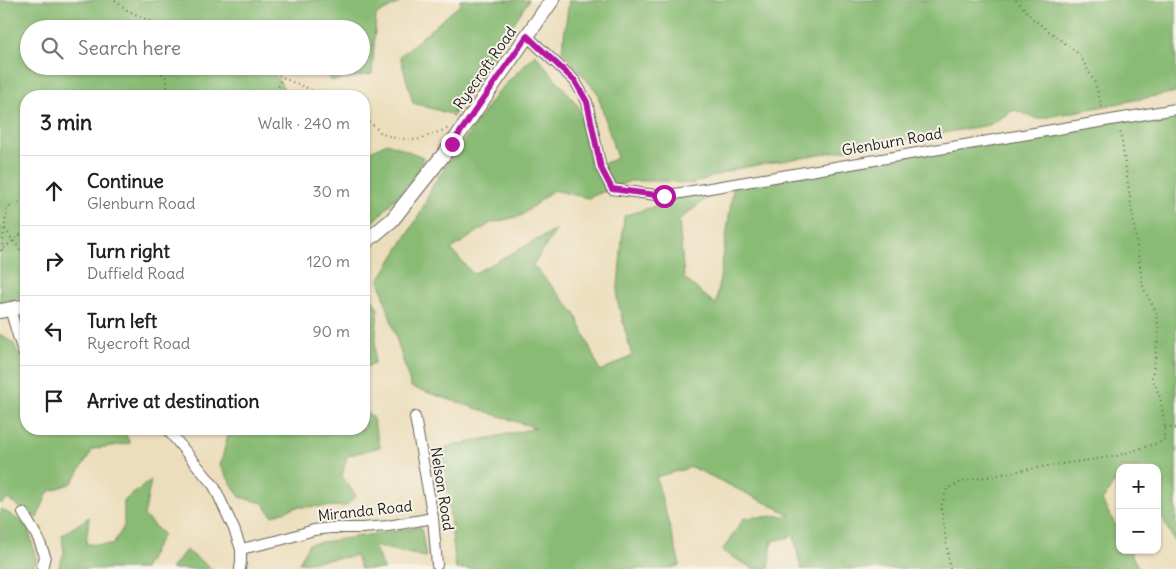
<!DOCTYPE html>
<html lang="en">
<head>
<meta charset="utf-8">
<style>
  :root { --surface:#fff; --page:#f6f6f6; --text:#202124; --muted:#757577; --line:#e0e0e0 }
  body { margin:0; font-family:Delius,sans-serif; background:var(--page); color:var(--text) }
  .controls { position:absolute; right:15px; bottom:15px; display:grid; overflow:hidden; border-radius:10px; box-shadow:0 1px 4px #0004 }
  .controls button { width:45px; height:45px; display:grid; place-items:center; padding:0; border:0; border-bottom:1px solid var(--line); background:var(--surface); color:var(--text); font:25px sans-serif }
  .stop { position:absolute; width:15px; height:15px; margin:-11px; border:4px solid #b5179e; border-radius:50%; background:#fff }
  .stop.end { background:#b5179e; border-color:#fff; box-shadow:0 1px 5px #0008 }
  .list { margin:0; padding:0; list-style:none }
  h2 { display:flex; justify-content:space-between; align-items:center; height:65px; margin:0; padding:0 20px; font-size:21px }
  h2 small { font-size:16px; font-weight:400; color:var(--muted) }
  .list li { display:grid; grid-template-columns:32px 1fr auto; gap:15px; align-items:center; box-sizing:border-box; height:70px; padding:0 20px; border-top:1px solid var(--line) }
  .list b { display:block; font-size:19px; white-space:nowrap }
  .list p { margin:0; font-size:16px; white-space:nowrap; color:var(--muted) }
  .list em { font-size:16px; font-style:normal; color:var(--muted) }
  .icon { flex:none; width:28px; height:28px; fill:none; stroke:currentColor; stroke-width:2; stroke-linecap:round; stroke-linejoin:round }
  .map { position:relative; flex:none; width:1176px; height:569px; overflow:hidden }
  .search { position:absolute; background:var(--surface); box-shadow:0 1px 4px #0004; left:20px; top:20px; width:350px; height:55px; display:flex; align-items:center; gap:12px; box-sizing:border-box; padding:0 18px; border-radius:28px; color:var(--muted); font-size:19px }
  .panel { position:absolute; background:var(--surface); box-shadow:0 1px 4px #0004; left:20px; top:90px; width:350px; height:345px; border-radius:20px }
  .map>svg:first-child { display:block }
  .forest { fill:#89bb74; stroke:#526c48 }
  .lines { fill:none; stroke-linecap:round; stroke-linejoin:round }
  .street-casing { stroke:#656054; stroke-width:12 }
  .secondary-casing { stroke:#656054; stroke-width:16 }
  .path { stroke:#656054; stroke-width:2; stroke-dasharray:1 4; stroke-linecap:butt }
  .street { stroke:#fff; stroke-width:10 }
  .secondary { stroke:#fff; stroke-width:14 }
  .route { stroke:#b5179e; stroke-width:6 }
  .labels { text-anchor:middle; stroke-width:4; stroke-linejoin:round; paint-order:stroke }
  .street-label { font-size:15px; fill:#1c1c1c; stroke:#f7f3e8 }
</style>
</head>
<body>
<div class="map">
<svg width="1176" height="569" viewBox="0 0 1176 569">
  <rect width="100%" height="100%" fill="#f7f3e8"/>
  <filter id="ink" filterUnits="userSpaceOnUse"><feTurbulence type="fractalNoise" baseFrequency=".02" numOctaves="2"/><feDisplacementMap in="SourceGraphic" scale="10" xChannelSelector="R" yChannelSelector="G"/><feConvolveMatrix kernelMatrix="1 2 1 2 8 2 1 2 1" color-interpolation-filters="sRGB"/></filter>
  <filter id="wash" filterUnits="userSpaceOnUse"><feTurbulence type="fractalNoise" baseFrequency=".0096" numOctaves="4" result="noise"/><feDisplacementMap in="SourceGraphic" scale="20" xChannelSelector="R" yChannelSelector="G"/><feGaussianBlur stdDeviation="1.12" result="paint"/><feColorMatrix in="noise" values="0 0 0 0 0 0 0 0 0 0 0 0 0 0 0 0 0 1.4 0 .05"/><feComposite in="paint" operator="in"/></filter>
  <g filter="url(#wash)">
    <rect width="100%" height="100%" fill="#ecdebc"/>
    <!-- forest -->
    <g class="forest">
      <path d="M0 0H405L376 15 372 74 332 81 319 66H361V29H288L287 27 285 29H29V66H269L289 96H26V297L0 302Z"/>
      <path d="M459 0H529L454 115 413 103 400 56 462 3Z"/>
      <path d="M569 0H1176V92L1038 119 1014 110 989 125 735 169 691 184 667 181H630L588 198 553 190 521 216 491 223 451 249 473 274 557 229 533 265 575 313 600 371 632 356 617 299 624 216 725 184 679 220 684 278 716 305 734 183 1151 115 1176 117V545L1157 507V468H1120V481L1117 479 1102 501 1120 533V550H1129L1139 569H801L794 536 772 541 769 569H754L722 551 744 518 791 515 692 467 656 477 680 565 667 569H456L442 448 536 428 411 387 379 280 420 214 434 183 497 93 535 54 579 107 591 169 617 158 597 92 562 51Z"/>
      <path d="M387 143 423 157 419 172 364 233V154Z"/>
      <path d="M364 287 378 308 374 363 364 368Z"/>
      <path d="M0 334 14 344 26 372V429H123L130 443 93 449 72 483 48 492 37 518 7 499 0 505Z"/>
      <path d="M364 410 372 416 380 447 347 456 342 476 356 496 346 506 297 507 272 516 263 503 240 497 220 466 228 435 240 429H364Z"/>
      <path d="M151 480 144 516 163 534 144 569H58L64 553 62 535 89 517 86 544 113 545 124 526V501Z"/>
      <path d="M0 508 28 526 37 563 25 569H0Z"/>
      <path d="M421 527 426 557 374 546 384 569H361L356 556 299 563 309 544Z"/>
      <path d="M186 550 212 569H171Z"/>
    </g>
  </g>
  <g filter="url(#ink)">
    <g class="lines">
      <defs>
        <g id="street">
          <path d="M527 36 575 81 587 102 601 168 612 189 663 196 1176 109"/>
          <path d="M10 309 22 349 26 360"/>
          <path d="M415 417 433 518 437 565"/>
          <path d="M167 429 214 486 234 529 241 549V562L240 569"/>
          <path d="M23 513 38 538 45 556 42 569"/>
          <path d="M241 549 280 540 314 530 331 528H362L388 526 433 518"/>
        </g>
        <g id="secondary">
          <path d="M364 243 392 220 452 144 552 0"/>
          <path d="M0 311 26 306"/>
        </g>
      </defs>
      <!-- street casing -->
      <use href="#street" class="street-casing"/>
      <!-- secondary casing -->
      <use href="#secondary" class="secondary-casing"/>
      <!-- path -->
      <g class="path">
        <path d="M115 0 127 10 164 28"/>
        <path d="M1016 0 1033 19 1079 54 1095 83 1103 111"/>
        <path d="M155 66 167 79V94L163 96"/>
        <path d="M261 66 290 81 307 88 320 96"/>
        <path d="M275 96 282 77"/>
        <path d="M456 117 464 93 478 72 500 52"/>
        <path d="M364 120 372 124 382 134 395 138 417 140 449 128"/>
        <path d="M0 228 5 229 26 258"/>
        <path d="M2 250 7 208 26 200"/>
        <path d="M0 251 20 235 26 237"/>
        <path d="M1165 428H1176"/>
        <path d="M950 569 941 507 947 489 964 481 1041 467 1116 456 1164 441 1165 428 1160 397 1152 377 1159 332 1156 312 1143 287 1120 129"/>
      </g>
      <!-- street -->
      <use href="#street" class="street"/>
      <!-- secondary -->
      <use href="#secondary" class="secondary"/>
    </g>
  </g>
  <g class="lines" filter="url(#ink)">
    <!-- route -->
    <path class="route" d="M452 144 527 36 575 81 587 102 601 168 612 189 664 196"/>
  </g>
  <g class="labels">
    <!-- street labels -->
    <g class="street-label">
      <text transform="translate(485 68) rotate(-55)" y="5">Ryecroft Road</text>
      <text transform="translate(892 142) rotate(-10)" y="5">Glenburn Road</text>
      <text transform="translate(442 489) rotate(81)" y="5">Nelson Road</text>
      <text transform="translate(365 511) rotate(-6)" y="5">Miranda Road</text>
    </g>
  </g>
</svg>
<div class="controls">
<button>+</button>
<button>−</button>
</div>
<div class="stop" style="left:664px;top:196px"></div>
<div class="stop end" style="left:452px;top:144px"></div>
<div class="search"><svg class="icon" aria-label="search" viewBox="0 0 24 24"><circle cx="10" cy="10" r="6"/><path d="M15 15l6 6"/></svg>Search here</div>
<section class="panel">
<h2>3 min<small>Walk · 240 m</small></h2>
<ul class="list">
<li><svg class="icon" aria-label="ahead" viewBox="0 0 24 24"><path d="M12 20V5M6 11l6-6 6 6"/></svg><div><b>Continue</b><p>Glenburn Road</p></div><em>30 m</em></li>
<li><svg class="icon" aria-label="right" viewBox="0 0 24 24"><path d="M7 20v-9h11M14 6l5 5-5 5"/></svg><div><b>Turn right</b><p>Duffield Road</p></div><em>120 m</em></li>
<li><svg class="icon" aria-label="left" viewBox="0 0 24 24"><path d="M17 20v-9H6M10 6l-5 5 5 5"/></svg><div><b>Turn left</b><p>Ryecroft Road</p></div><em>90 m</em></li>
<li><svg class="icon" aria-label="arrive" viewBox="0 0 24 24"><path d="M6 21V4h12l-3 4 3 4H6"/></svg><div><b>Arrive at destination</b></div></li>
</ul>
</section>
</div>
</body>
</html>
